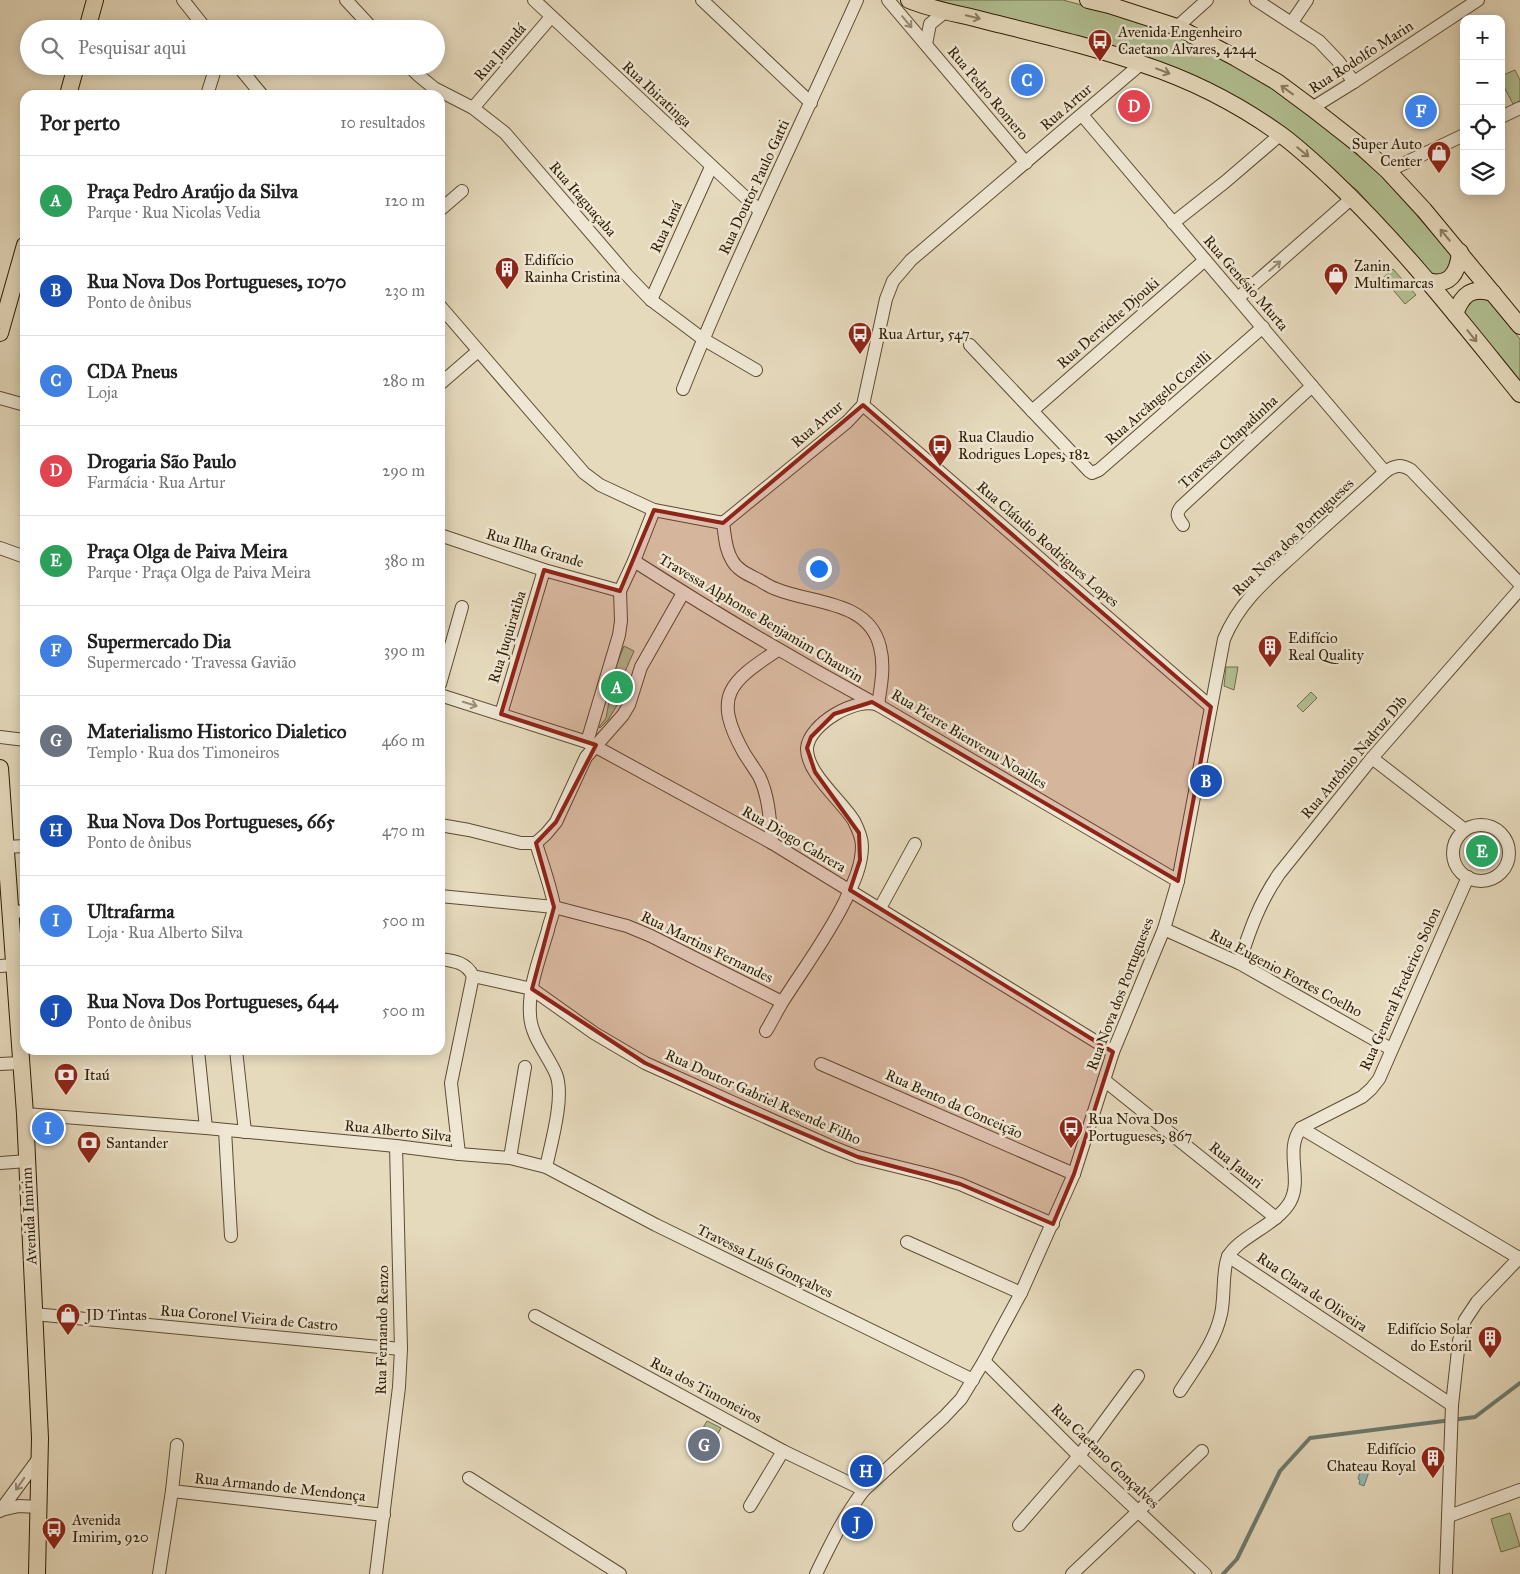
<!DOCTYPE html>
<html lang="pt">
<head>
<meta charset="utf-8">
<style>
  :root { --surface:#fff; --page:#f2f2f2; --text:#222; --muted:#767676; --line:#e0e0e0; --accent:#db2777 }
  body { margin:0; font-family:"IM FELL Great Primer",serif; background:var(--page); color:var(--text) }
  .controls { position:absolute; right:15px; top:15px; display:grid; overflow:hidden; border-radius:10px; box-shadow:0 2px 12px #0003 }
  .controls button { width:45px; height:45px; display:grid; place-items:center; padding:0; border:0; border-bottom:1px solid var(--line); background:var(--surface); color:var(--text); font:25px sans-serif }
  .you { position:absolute; left:818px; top:568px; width:18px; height:18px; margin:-12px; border:4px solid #fff; border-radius:50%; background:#1a73e8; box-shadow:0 0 0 8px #1a73e833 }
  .badge { display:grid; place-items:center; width:32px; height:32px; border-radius:50%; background:var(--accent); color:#fff; font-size:16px; font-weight:700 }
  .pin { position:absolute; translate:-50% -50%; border:2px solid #fff; box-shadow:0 1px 5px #0006 }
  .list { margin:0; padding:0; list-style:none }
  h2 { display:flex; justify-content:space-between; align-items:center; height:65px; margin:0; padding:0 20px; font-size:21px }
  h2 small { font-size:16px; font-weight:400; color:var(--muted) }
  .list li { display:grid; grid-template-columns:32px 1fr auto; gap:15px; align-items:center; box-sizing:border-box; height:90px; padding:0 20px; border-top:1px solid var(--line) }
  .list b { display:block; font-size:19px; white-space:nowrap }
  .list p { margin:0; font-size:16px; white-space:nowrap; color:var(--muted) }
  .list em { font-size:16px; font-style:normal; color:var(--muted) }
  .icon { flex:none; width:28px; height:28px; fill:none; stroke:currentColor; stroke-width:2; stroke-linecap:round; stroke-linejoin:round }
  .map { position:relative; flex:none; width:1520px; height:1574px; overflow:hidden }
  .search { position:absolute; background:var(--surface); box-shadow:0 2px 12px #0003; left:20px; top:20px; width:425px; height:55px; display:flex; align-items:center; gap:12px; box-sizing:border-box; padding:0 18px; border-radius:28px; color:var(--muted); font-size:19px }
  .panel { position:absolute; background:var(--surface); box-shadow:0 2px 12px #0003; left:20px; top:90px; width:425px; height:965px; border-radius:15px }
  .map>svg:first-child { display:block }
  .green { fill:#b2c093; stroke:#706e4c }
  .water { fill:#97bab6; stroke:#6d7b6f }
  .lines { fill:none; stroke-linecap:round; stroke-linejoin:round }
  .stream { stroke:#6d7b6f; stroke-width:4 }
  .minor-casing { stroke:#5d4c32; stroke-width:14 }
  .major-casing { stroke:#2f1d04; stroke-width:18 }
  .minor { stroke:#efe7d4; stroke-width:12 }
  .major { stroke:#e6dabd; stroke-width:16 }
  .oneway { stroke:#8a7c60 }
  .oneway2 { stroke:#998c76 }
  .marked { fill:#8f2418; fill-opacity:0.2; stroke:#8f2418; stroke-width:4; stroke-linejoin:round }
  .labels { text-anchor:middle; stroke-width:5; stroke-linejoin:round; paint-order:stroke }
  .poi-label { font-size:15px; fill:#2f1d04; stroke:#efe7d4; text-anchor:start }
  .street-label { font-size:15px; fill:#2f1d04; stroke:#efe7d4 }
</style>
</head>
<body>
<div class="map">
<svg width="1520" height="1574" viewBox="0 0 1520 1574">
  <rect width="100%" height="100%" fill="#e6dabd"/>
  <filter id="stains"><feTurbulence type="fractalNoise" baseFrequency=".004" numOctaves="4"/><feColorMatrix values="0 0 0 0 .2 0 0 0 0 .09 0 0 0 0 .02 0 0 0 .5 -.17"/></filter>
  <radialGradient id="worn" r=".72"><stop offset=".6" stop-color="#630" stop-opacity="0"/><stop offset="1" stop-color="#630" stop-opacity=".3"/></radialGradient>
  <!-- green -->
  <g class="green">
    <path d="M930 0H1063L1104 11 1180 35 1275 89 1332 133 1381 176 1419 218 1453 257V269L1432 278 1358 191 1282 131 1242 102 1146 56Z"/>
    <path d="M1515 70 1520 80V101L1513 104 1501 81V76Z"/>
    <path d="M1393 269 1416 295 1405 304 1383 278Z"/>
    <path d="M1486 297 1520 339V382L1461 309 1466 301Z"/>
    <path d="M624 646 634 651 624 674 621 699 608 720 600 728 599 727 606 718 615 669Z"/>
    <path d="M1226 667H1238L1234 690 1224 686Z"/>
    <path d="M1311 692 1317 698 1303 712 1297 706Z"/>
    <circle cx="1482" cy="851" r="14"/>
    <path d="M707 1421 721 1428 714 1440 700 1433Z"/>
    <path d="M1510 1513 1520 1546 1501 1552 1491 1519Z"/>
  </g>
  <!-- water -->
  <path class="water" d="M1362 1464 1371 1466 1364 1486 1359 1484 1360 1480 1358 1479Z"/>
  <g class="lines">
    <!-- stream -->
    <path class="stream" d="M1223 1574 1237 1559 1280 1471 1310 1438 1475 1417 1520 1383"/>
    <defs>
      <g id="minor">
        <path d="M183 0 206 29"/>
        <path d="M346 0 373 29"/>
        <path d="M534 0 760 211"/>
        <path d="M702 0 811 103"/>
        <path d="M888 0 1026 163"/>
        <path d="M1256 0 1319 41 1338 61 1354 82"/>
        <path d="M1292 22 1307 0"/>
        <path d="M1177 27 1207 0"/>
        <path d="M926 44 930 24 946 11"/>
        <path d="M238 66 262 95"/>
        <path d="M409 66 418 75 434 88 473 108 505 133 627 275 651 300 703 339 756 370"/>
        <path d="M207 95 216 66"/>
        <path d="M473 108 551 17"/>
        <path d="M1312 108 1354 82 1478 0"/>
        <path d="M1082 115 1385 472"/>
        <path d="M1501 117 1520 108"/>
        <path d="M1388 171 1464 135"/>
        <path d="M440 210 462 191"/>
        <path d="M1173 223 1225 182 1281 134"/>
        <path d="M1238 298 1352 198"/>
        <path d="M651 300 711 167"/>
        <path d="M440 306 584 473 600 485 654 510 723 523 847 422 863 405 886 299 893 281 911 260 1142 63"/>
        <path d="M970 345 1089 471 1092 473 1099 470 1263 327"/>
        <path d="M440 384 478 351"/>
        <path d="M683 389C736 257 799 130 857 0"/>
        <path d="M0 398 25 405"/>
        <path d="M863 405 1211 707"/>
        <path d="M1032 411 1205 260"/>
        <path d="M723 523C725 535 725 549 732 560 737 570 749 575 759 580 764 583 770 587 776 589 812 604 869 600 880 647 885 666 881 686 878 705"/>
        <path d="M1183 525C1178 518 1175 514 1181 507L1312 386"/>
        <path d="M440 535 544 570 620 591"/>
        <path d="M0 548 25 557"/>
        <path d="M634 561C712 611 791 658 872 702"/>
        <path d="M440 684 462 607"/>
        <path d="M440 695 587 742 772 843 1113 1052"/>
        <path d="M501 714 544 570"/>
        <path d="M0 737 25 740"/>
        <path d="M587 742 619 635 621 621 620 591 634 561 654 510"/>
        <path d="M1372 758 1465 830"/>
        <circle cx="1481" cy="853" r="28"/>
        <path d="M440 825 469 830 521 843H536"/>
        <path d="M772 843C770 821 769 796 759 776 754 768 749 761 744 753 712 696 729 682 778 650"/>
        <path d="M0 850 6 847 25 846"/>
        <path d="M440 896 554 907 627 926 651 936 782 1002"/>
        <path d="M880 908 915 844"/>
        <path d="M10 911 25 912"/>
        <path d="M1164 929 1239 963 1391 1049"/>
        <path d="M440 959C454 961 466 962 473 976L532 989 594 1033 645 1063 830 1146 858 1157 931 1175 960 1184 1053 1224"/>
        <path d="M1239 963C1250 930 1259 903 1279 874L1372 758 1520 589"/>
        <path d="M0 966 14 965"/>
        <path d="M766 1031C772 1021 777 1011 783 1001 804 968 828 936 845 901 853 884 862 866 862 846 862 838 858 829 854 821 842 801 806 773 807 748 809 724 857 696 878 705L1178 881"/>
        <path d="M198 1050 206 1128"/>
        <path d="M236 1050 245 1132"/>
        <path d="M0 1064 21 1063"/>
        <path d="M821 1064 1074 1174"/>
        <path d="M1104 1080 1276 1218"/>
        <path d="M25 1114 206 1128 396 1146 459 1154 510 1158 546 1167 656 1225 973 1380"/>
        <path d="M1301 1128 1519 1258"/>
        <path d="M225 1130 231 1236"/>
        <path d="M459 1154 451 1083 473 976"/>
        <path d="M510 1158 525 1067"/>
        <path d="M0 1163 27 1161"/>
        <path d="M546 1167C551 1144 565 1096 556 1074 548 1055 531 1037 530 1015 528 987 540 957 548 930 549 923 553 916 554 908 555 899 539 854 536 843L546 834 556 822 586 757 623 715 629 705 641 667 683 593"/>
        <path d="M907 1242 1021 1293"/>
        <path d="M1228 1256 1452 1405"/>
        <path d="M34 1314 401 1349"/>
        <path d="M535 1316 783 1451 864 1490"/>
        <path d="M984 1361 1079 1456 1205 1574"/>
        <path d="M1180 1391C1196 1366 1215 1342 1221 1314 1225 1298 1222 1270 1228 1257 1238 1237 1277 1225 1290 1202 1303 1179 1284 1150 1301 1128L1362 1097 1371 1089 1379 1079 1468 877"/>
        <path d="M469 1478 620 1574"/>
        <path d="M172 1491 384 1515"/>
        <path d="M750 1506 783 1451"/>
        <path d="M1 1510 19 1506 38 1507"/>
        <path d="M0 1511 39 1458"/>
        <path d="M1449 1516 1520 1490"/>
        <path d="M1019 1525 1079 1456 1138 1376"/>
        <path d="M159 1574 172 1491 177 1445"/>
        <path d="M376 1574 399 1387 401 1349 396 1146"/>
        <path d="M816 1574C830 1545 844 1516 864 1490L944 1417 961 1399 984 1361 1021 1293 1074 1174 1113 1052 1164 929 1178 881 1224 639C1241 599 1269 578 1300 549 1328 523 1357 498 1385 472 1395 465 1401 464 1411 470L1520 584"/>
        <path d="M1072 1574 1202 1451"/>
        <path d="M1446 1574 1452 1405 1459 1341 1465 1320 1477 1302 1520 1257"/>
      </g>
      <g id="major">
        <path d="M909 0C933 10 960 14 986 21 1038 34 1091 46 1142 64 1191 80 1238 104 1280 134 1298 147 1315 163 1331 178 1401 244 1460 320 1520 394"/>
        <path d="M1088 0 1109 5 1177 27 1236 58 1277 82 1312 108 1363 148 1388 171 1424 210 1520 326"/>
        <path d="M87 29 95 0"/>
        <path d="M68 95 76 66"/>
        <path d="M1427 281C1450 287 1458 273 1460 252"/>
        <path d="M1455 314C1462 295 1471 286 1493 293"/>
        <path d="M0 333 25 245"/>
        <path d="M0 768 25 1114 40 1438 37 1574"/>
      </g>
    </defs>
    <!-- minor casing -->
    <use href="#minor" class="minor-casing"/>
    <!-- major casing -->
    <use href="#major" class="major-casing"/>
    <!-- minor -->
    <use href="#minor" class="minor"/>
    <!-- major -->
    <use href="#major" class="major"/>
  </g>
  <!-- one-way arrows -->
  <defs><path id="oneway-shaft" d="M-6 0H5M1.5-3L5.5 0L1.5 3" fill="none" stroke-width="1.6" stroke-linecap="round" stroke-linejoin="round" transform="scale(1.25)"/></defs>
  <g class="oneway">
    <use href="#oneway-shaft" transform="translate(973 17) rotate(14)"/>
    <use href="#oneway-shaft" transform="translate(1163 71) rotate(21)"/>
    <use href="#oneway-shaft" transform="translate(1287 90) rotate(-144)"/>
    <use href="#oneway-shaft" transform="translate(1303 152) rotate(39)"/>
    <use href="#oneway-shaft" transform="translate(1445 235) rotate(-130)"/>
    <use href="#oneway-shaft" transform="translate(1472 336) rotate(51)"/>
  </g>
  <g class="oneway2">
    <use href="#oneway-shaft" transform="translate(907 22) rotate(50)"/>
    <use href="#oneway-shaft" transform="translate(1275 266) rotate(-41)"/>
    <use href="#oneway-shaft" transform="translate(470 704) rotate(17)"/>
    <use href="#oneway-shaft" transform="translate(20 1484) rotate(125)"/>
  </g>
  <!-- marked area -->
  <path class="marked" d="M863 405 1211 707 1178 881 872 702 834 714 811 737 807 748 815 772 859 833 860 860 850 890 1113 1052 1074 1174 1053 1224 960 1184 858 1157 734 1104 645 1063 532 989 554 907 536 843 556 822 596 745 501 714 544 570 620 591 654 510 723 523Z"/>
  <!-- icons -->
  <defs>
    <symbol id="bus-pin" viewBox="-11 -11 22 30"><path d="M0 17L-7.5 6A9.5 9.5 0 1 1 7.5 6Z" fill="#8f2418" stroke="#efe7d4"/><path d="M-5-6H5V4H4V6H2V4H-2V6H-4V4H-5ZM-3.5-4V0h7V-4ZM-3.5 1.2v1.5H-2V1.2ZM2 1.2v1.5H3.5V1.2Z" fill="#fff"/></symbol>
    <symbol id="shop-pin" viewBox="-11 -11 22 30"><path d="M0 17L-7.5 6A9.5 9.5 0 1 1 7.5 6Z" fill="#8f2418" stroke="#efe7d4"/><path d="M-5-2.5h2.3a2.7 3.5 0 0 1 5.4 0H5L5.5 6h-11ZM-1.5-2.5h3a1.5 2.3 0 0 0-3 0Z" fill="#fff"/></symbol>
    <symbol id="building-pin" viewBox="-11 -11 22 30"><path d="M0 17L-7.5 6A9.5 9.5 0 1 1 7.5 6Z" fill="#8f2418" stroke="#efe7d4"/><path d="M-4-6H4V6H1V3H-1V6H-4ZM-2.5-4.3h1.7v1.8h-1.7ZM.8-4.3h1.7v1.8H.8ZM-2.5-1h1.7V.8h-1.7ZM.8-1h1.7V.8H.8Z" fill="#fff"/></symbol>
    <symbol id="bank-pin" viewBox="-11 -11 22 30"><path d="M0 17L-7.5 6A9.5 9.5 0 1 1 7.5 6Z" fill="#8f2418" stroke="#efe7d4"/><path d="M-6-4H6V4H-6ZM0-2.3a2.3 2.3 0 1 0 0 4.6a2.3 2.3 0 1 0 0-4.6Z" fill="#fff"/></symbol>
  </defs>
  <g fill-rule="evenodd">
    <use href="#bus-pin" x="1086" y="27" width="28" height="38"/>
    <use href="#shop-pin" x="1425" y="139" width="28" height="38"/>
    <use href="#building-pin" x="493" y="255" width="28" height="38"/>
    <use href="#shop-pin" x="1322" y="261" width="28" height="38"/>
    <use href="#bus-pin" x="846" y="320" width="28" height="38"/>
    <use href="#bus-pin" x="926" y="432" width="28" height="38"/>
    <use href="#building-pin" x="1256" y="633" width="28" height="38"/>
    <use href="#bank-pin" x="52" y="1061" width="28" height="38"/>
    <use href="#bus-pin" x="1057" y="1114" width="28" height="38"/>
    <use href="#bank-pin" x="75" y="1129" width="28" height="38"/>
    <use href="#shop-pin" x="54" y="1301" width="28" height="38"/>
    <use href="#building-pin" x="1476" y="1324" width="28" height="38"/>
    <use href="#building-pin" x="1419" y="1444" width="28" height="38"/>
    <use href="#bus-pin" x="40" y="1515" width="28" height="38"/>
  </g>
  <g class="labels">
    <!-- poi labels -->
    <g class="poi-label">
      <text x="1118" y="37">Avenida Engenheiro<tspan x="1118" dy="17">Caetano Alvares, 4244</tspan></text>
      <text x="1422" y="149" text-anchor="end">Super Auto<tspan x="1422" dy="17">Center</tspan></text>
      <text x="524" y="265">Edifício<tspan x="524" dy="17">Rainha Cristina</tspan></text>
      <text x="1354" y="271">Zanin<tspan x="1354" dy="17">Multimarcas</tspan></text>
      <text x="878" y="339">Rua Artur, 547</text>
      <text x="958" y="442">Rua Claudio<tspan x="958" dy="17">Rodrigues Lopes, 182</tspan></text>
      <text x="1288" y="643">Edifício<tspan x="1288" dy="17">Real Quality</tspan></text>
      <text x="84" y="1080">Itaú</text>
      <text x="1088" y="1124">Rua Nova Dos<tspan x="1088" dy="17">Portugueses, 867</tspan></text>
      <text x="106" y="1148">Santander</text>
      <text x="86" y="1320">JD Tintas</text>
      <text x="1472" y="1334" text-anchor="end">Edifício Solar<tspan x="1472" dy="17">do Estoril</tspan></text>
      <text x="1416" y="1454" text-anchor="end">Edifício<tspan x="1416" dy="17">Chateau Royal</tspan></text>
      <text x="72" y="1525">Avenida<tspan x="72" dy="17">Imirim, 920</tspan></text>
    </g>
    <!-- street labels -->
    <g class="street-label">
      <text transform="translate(500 52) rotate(-49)" y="5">Rua Jaundá</text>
      <text transform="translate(1361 57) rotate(-33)" y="5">Rua Rodolfo Marin</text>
      <text transform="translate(988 93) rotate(50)" y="5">Rua Pedro Romero</text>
      <text transform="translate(657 94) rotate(43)" y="5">Rua Ibiratinga</text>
      <text transform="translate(1066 107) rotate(-41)" y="5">Rua Artur</text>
      <text transform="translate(754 187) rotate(-65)" y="5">Rua Doutor Paulo Gatti</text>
      <text transform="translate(583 199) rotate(49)" y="5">Rua Itaguaçaba</text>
      <text transform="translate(666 227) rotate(-65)" y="5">Rua Ianá</text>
      <text transform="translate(1246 283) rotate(49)" y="5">Rua Genésio Murta</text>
      <text transform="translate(1108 323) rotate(-41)" y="5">Rua Derviche Djouki</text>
      <text transform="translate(1158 398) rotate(-41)" y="5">Rua Arcângelo Corelli</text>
      <text transform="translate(817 424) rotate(-41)" y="5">Rua Artur</text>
      <text transform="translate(1228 442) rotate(-43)" y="5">Travessa Chapadinha</text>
      <text transform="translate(1293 537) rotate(-44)" y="5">Rua Nova dos Portugueses</text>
      <text transform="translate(1048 544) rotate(41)" y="5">Rua Cláudio Rodrigues Lopes</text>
      <text transform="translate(535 548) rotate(17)" y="5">Rua Ilha Grande</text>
      <text transform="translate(761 618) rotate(31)" y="5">Travessa Alphonse Benjamim Chauvin</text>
      <text transform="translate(507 637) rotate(-73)" y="5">Rua Juquiratiba</text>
      <text transform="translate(969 739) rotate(31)" y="5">Rua Pierre Bienvenu Noailles</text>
      <text transform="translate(1354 757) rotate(-50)" y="5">Rua Antônio Nadruz Dib</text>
      <text transform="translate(794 839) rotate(30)" y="5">Rua Diogo Cabrera</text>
      <text transform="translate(707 947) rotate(26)" y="5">Rua Martins Fernandes</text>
      <text transform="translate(1286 973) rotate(28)" y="5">Rua Eugenio Fortes Coelho</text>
      <text transform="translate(1400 989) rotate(-66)" y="5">Rua General Frederico Solon</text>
      <text transform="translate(1120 994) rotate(-69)" y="5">Rua Nova dos Portugueses</text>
      <text transform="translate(763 1097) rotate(24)" y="5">Rua Doutor Gabriel Resende Filho</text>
      <text transform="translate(954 1104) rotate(24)" y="5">Rua Bento da Conceição</text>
      <text transform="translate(398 1131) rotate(6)" y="5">Rua Alberto Silva</text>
      <text transform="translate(1236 1165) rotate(39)" y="5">Rua Jauari</text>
      <text transform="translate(29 1216) rotate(-93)" y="5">Avenida Imirim</text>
      <text transform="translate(765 1261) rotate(26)" y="5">Travessa Luís Gonçalves</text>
      <text transform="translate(1312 1292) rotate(34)" y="5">Rua Clara de Oliveira</text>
      <text transform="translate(249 1318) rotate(5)" y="5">Rua Coronel Vieira de Castro</text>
      <text transform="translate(382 1330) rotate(-89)" y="5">Rua Fernando Renzo</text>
      <text transform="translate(706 1390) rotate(28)" y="5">Rua dos Timoneiros</text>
      <text transform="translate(1105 1456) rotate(44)" y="5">Rua Caetano Gonçalves</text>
      <text transform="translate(280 1487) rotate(6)" y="5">Rua Armando de Mendonça</text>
    </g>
  </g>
  <rect width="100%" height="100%" filter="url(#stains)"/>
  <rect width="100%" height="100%" fill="url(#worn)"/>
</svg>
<div class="controls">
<button>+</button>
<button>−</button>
<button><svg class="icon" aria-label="locate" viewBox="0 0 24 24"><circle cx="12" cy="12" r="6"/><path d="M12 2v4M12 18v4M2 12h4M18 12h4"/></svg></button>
<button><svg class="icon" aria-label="layers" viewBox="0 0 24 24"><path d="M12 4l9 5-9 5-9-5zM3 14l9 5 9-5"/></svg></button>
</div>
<div class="you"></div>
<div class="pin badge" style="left:617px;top:687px;background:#2e9e5b">A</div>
<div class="pin badge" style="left:1206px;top:781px;background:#1a4fb4">B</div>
<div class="pin badge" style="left:1027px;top:80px;background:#3f7fe0">C</div>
<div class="pin badge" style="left:1134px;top:106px;background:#e0444e">D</div>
<div class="pin badge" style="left:1482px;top:851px;background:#2e9e5b">E</div>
<div class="pin badge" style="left:1421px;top:111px;background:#3f7fe0">F</div>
<div class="pin badge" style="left:704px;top:1445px;background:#6b7280">G</div>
<div class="pin badge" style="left:866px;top:1471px;background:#1a4fb4">H</div>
<div class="pin badge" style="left:48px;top:1128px;background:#3f7fe0">I</div>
<div class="pin badge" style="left:857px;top:1523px;background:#1a4fb4">J</div>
<div class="search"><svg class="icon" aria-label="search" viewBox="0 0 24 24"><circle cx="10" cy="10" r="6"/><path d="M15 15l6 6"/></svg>Pesquisar aqui</div>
<section class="panel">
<h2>Por perto<small>10 resultados</small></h2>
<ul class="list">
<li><span class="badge" style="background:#2e9e5b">A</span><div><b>Praça Pedro Araújo da Silva</b><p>Parque · Rua Nicolas Vedia</p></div><em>120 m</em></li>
<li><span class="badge" style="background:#1a4fb4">B</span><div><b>Rua Nova Dos Portugueses, 1070</b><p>Ponto de ônibus</p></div><em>230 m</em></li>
<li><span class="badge" style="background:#3f7fe0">C</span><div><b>CDA Pneus</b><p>Loja</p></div><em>280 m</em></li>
<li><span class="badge" style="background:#e0444e">D</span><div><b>Drogaria São Paulo</b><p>Farmácia · Rua Artur</p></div><em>290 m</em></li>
<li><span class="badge" style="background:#2e9e5b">E</span><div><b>Praça Olga de Paiva Meira</b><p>Parque · Praça Olga de Paiva Meira</p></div><em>380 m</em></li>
<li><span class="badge" style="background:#3f7fe0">F</span><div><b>Supermercado Dia</b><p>Supermercado · Travessa Gavião</p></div><em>390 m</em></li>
<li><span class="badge" style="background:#6b7280">G</span><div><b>Materialismo Historico Dialetico</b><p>Templo · Rua dos Timoneiros</p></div><em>460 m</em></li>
<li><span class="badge" style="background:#1a4fb4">H</span><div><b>Rua Nova Dos Portugueses, 665</b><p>Ponto de ônibus</p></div><em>470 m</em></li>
<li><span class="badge" style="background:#3f7fe0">I</span><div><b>Ultrafarma</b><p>Loja · Rua Alberto Silva</p></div><em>500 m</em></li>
<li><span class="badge" style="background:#1a4fb4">J</span><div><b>Rua Nova Dos Portugueses, 644</b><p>Ponto de ônibus</p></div><em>500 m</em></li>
</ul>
</section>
</div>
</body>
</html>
